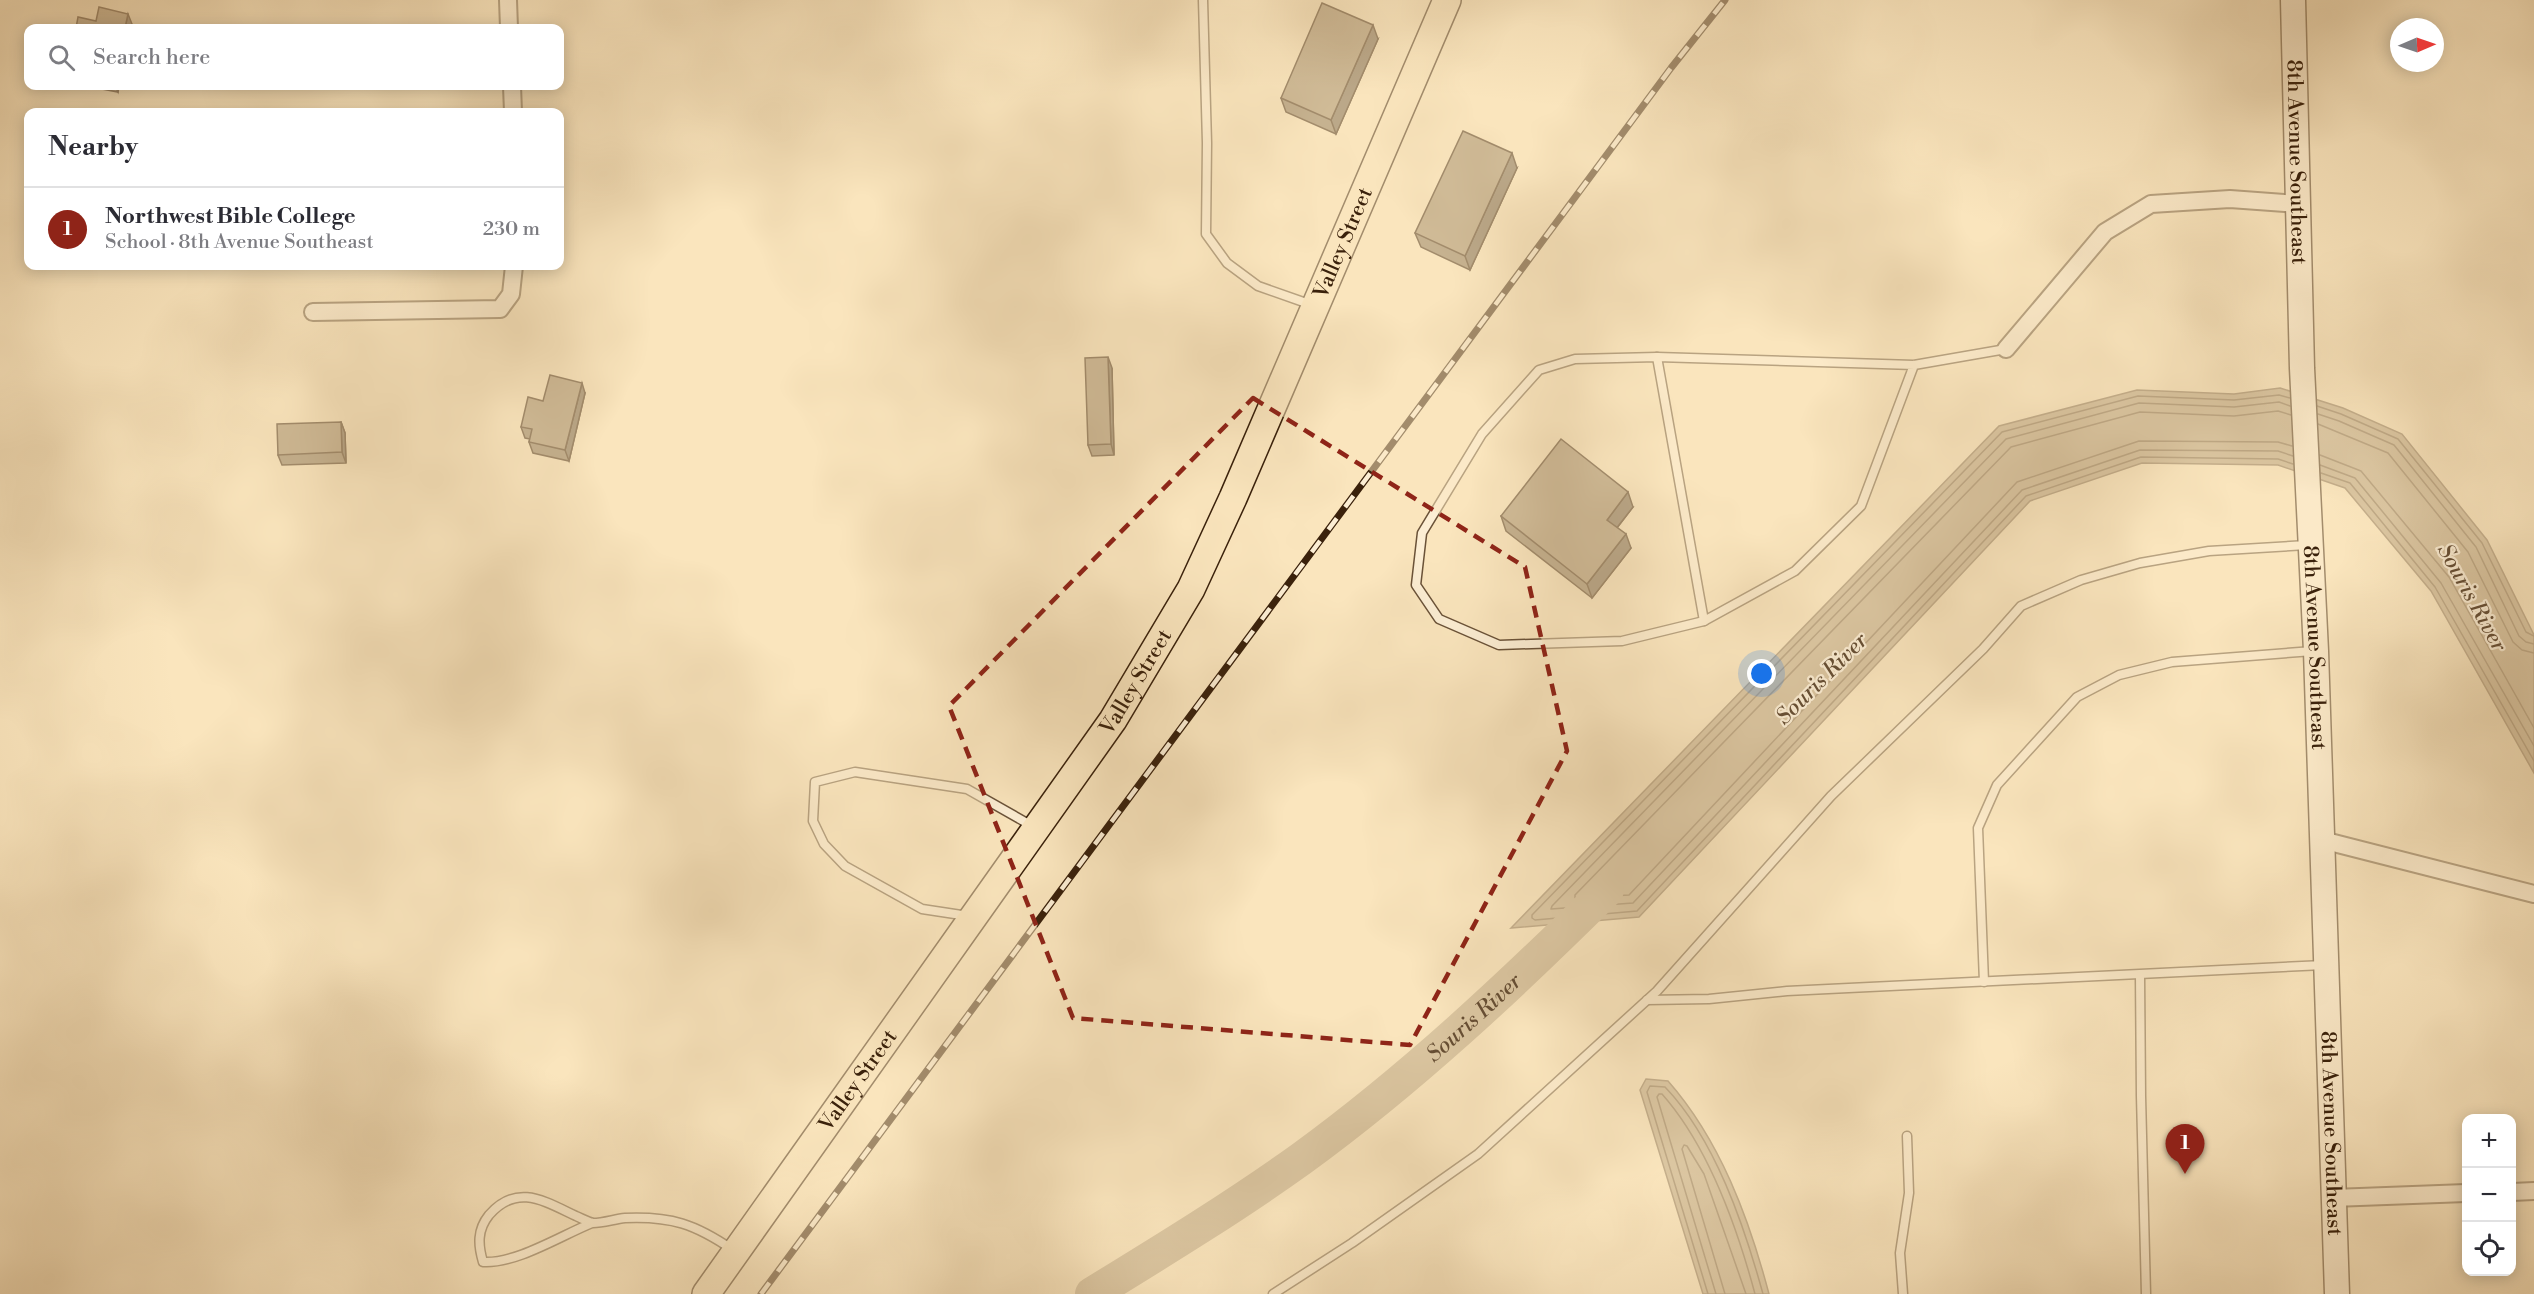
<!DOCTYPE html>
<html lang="en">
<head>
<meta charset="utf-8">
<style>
  :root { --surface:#fff; --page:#f2f2f3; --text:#2b2b33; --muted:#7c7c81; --line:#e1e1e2; --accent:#8f2418 }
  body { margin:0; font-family:"Libre Bodoni",serif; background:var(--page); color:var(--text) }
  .controls { position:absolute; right:18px; bottom:18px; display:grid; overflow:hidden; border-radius:12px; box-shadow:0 3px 15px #0003 }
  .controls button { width:54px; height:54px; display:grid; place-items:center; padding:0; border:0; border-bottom:2px solid var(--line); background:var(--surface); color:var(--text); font:30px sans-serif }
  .compass { position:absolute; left:2390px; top:18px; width:54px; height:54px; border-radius:50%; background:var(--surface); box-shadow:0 3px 15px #0003; rotate:88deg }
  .you { position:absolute; left:1762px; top:674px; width:21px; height:21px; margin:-15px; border:4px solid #fff; border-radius:50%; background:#1a73e8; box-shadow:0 0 0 9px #1a73e833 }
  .badge { display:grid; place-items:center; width:39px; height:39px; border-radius:50%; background:var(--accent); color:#fff; font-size:20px; font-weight:700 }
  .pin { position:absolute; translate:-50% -50px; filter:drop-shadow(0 2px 3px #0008) }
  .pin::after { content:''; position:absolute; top:32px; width:21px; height:18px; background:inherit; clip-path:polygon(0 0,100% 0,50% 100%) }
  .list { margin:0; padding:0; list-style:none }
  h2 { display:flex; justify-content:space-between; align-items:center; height:78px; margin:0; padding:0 24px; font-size:26px }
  h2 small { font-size:20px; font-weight:400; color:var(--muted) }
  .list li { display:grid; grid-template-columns:39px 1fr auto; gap:18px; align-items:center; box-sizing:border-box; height:84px; padding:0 24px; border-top:2px solid var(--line) }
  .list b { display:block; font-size:22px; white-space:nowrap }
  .list p { margin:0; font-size:20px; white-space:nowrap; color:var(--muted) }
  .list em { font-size:20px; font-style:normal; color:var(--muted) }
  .icon { flex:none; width:33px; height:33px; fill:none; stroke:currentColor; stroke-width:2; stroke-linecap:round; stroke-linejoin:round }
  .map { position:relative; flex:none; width:2534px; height:1294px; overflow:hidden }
  .search { position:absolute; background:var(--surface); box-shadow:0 3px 15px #0003; left:24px; top:24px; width:540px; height:66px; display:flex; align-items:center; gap:15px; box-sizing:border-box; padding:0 21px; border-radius:12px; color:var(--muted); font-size:22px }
  .panel { position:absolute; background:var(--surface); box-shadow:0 3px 15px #0003; left:24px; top:108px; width:540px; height:162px; border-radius:12px }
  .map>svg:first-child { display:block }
  .water { fill:#b9a280; stroke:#866e51; stroke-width:1.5 }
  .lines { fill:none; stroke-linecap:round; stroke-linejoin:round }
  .shore { stroke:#7a6246; stroke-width:1.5 }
  .river { stroke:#b9a280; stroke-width:34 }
  .lane-casing { stroke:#6a5238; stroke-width:11 }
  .street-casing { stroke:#6a5238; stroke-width:20 }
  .secondary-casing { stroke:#3a210b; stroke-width:27 }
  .primary-casing { stroke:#3a210b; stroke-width:30 }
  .lane { stroke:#fceed4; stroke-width:8 }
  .street { stroke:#fceed4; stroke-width:16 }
  .secondary { stroke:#fceed4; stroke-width:24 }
  .primary { stroke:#fae5bd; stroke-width:27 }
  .rail-casing { stroke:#3a210b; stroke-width:7 }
  .rail { stroke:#fceed4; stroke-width:4.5; stroke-dasharray:14; stroke-linecap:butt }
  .wall { fill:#887459; stroke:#3a210b; stroke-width:1.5 }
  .shaded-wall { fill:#6f5e49; stroke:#3a210b; stroke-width:1.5 }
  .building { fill:#9e8768; stroke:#3a210b; stroke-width:1.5 }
  .marked { fill:none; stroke:#8f2418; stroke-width:4.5; stroke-dasharray:12 8; stroke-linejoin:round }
  .labels { text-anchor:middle; stroke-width:4.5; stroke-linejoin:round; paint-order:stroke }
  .street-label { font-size:21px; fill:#3a210b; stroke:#fceed4 }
  .water-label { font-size:22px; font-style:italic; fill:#664e34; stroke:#fceed4 }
</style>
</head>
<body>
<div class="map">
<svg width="2534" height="1294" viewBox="0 0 2534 1294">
  <rect width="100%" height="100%" fill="#fae5bd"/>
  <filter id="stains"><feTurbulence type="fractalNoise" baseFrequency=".00333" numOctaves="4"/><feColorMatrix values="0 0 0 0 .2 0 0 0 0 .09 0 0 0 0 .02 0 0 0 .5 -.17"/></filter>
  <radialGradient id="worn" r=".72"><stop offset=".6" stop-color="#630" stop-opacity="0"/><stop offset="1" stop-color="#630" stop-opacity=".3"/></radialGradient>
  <!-- water -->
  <g class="water">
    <path d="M2280 388 2343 408 2402 434 2487 540 2534 635V773L2431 591 2345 488 2278 465 2142 463 2030 501 1639 917 1511 928 1999 426 2137 390 2234 394Z"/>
    <path d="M1646 1079 1668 1081C1720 1140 1749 1218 1769 1294H1703L1640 1090Z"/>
  </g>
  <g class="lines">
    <!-- shore -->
    <g class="shore">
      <path d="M2290 398 2279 395 2234 400 2138 396 2002 432 1532 915V918L1535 920 1637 911 2026 496 2141 457 2278 459 2293 464"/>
      <path d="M2290 406 2279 402 2234 407 2139 403 2006 439 1552 906 1551 909 1633 903 2022 490 2140 450 2278 451 2293 456"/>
      <path d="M2317 406 2341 414 2398 439 2482 543 2526 632 2534 636"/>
      <path d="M2318 414 2339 421 2394 445 2476 547 2519 636 2526 642 2534 644"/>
      <path d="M2291 415 2278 411 2234 416 2140 412 2011 447 1575 895V898L1629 895 2017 482 2139 441 2278 442 2292 446"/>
      <path d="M2318 424 2388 453 2468 552 2513 642 2522 650 2534 653"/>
      <path d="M2320 455 2361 471 2449 577 2534 728"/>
      <path d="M2320 465 2355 478 2441 583 2534 746"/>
      <path d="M2321 473 2350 483 2435 587 2534 761"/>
      <path d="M1708 1294 1647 1092 1650 1086 1665 1087C1715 1139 1744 1225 1763 1294"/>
      <path d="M1716 1294 1657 1097 1659 1094H1662C1708 1146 1737 1227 1755 1294"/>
      <path d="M1725 1294 1682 1149 1684 1145 1687 1146 1704 1174 1746 1294"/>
    </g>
    <!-- river -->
    <path class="river" id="s1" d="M1092 1294C1162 1251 1234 1207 1301 1159 1411 1079 1511 985 1607 890"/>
    <defs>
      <g id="lane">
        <path d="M1203 0 1207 143 1206 234 1227 263 1258 286 1312 305"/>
        <path d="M1657 357 1704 621"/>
        <path d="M1914 365 1861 506 1795 571 1704 621 1622 641 1499 645 1439 619 1416 585 1422 533 1482 434 1539 370 1575 359 1657 357 1914 365 2006 349"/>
        <path d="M968 916 922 909 845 866 824 844 813 821 815 782 855 772 967 789 1034 827"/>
        <path d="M2140 975 2141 1096 2146 1294"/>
        <path d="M1984 982 1978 828 1997 785 2077 697 2119 675 2172 662 2313 651"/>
        <path d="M1647 1000 1709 999 1787 991 2324 965"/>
        <path d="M592 1223C560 1236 516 1264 483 1262 478 1245 477 1230 489 1215 517 1183 544 1201 576 1216 581 1218 588 1222 593 1223 603 1223 615 1219 625 1218 671 1216 695 1224 733 1250"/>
        <path d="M1273 1294 1352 1243 1478 1154 1657 991 1831 796 1983 649 2021 606 2081 580 2140 563 2209 551 2307 545"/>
        <path d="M1903 1294 1900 1253 1909 1193 1907 1136"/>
      </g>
      <g id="street">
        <path d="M508 0 509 28"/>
        <path d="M512 86 513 112"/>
        <path d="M313 312 500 309 511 294 514 266"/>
        <path d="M2006 349 2105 232 2151 204 2230 199 2297 204"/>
        <path d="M2322 840 2534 894"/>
        <path d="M2512 1192 2534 1191"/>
        <path d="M2333 1198 2466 1193"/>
      </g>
      <g id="secondary">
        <path id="s2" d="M2293 0 2302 368 2316 651 2337 1294"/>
      </g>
      <g id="primary">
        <path id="s3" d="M706 1294 1113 720 1191 589 1233 498 1447 0"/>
      </g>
    </defs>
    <!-- lane casing -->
    <use href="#lane" class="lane-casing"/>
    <!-- street casing -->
    <use href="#street" class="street-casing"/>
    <!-- secondary casing -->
    <use href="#secondary" class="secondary-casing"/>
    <!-- primary casing -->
    <use href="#primary" class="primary-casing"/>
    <!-- lane -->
    <use href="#lane" class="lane"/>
    <!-- street -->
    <use href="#street" class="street"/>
    <!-- secondary -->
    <use href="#secondary" class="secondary"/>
    <!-- primary -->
    <use href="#primary" class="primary"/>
    <defs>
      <path id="rail" d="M761 1294 1671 68 1725 0"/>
    </defs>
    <!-- rail casing -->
    <use href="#rail" class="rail-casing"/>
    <!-- rail -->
    <use href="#rail" class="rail"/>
  </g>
  <!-- wall -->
  <g class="wall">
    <path d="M1378 39 1336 134 1286 112 1281 98Z"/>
    <path d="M86 86H119L118 92Z"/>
    <path d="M1517 168 1470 270 1421 247 1415 233Z"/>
    <path d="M1112 368 1114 455 1092 456 1088 445Z"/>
    <path d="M585 393 569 461 533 453 529 442 530 439 525 438 521 427 543 401Z"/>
    <path d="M341 422 345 433 346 463 282 465 278 455Z"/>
    <path d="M1633 507 1617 528 1631 548 1592 598 1506 531 1501 516Z"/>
  </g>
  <!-- shaded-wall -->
  <g class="shaded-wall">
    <path d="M128 14 132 24 131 28H125Z"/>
    <path d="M1373 25 1378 39 1336 134 1331 120Z"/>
    <path d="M115 86H119L118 92Z"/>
    <path d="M1512 153 1517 168 1470 270 1465 256Z"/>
    <path d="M1108 357 1112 368 1114 455 1111 444Z"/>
    <path d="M582 383 585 393 569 461 565 450Z"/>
    <path d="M341 422 345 433 346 463 342 452Z"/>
    <path d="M1628 492 1633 507 1612 534 1607 520Z"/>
    <path d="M1626 534 1631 548 1592 598 1587 584Z"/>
  </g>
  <!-- building -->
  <g class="building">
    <path d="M1322 3 1373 25 1331 120 1281 98Z"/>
    <path d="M99 7 128 14 125 28H76L78 17 96 21Z"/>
    <path d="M1463 131 1512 153 1465 256 1415 233Z"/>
    <path d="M1108 357 1111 444 1088 445 1085 358Z"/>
    <path d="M550 375 582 383 565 450 529 442 532 429 521 427 528 397 543 401Z"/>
    <path d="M341 422 342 452 278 455 277 424Z"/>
    <path d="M1561 439 1628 492 1607 520 1626 534 1587 584 1501 516Z"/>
  </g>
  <!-- marked area -->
  <path d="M0 0H2534V1294H0ZM1253 398 1525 567 1567 751 1410 1045 1073 1018 949 706Z" fill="#fae5bd" fill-opacity=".55" fill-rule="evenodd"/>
  <path class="marked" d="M1253 398 1525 567 1567 751 1410 1045 1073 1018 949 706Z"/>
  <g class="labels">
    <!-- street labels -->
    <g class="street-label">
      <text dy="7" stroke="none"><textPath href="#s2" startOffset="162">8th Avenue Southeast</textPath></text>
      <text dy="7" stroke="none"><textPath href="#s3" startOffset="1234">Valley Street</textPath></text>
      <text dy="7" stroke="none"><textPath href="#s2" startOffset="648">8th Avenue Southeast</textPath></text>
      <text dy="7" stroke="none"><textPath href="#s3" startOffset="748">Valley Street</textPath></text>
      <text dy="7" stroke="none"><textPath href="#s3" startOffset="262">Valley Street</textPath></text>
      <text dy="7" stroke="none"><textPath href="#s2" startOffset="1134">8th Avenue Southeast</textPath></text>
    </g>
    <!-- water labels -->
    <g class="water-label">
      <text transform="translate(2473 597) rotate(61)" y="8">Souris River</text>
      <text transform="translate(1821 678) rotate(-45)" y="8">Souris River</text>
      <text dy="8" stroke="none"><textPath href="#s1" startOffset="472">Souris River</textPath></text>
    </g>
  </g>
  <rect width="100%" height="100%" filter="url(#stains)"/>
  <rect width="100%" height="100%" fill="url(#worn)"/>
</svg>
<div class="controls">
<button>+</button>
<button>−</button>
<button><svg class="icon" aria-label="locate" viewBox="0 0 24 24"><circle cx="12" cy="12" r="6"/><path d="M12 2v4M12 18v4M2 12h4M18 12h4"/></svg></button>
</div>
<svg class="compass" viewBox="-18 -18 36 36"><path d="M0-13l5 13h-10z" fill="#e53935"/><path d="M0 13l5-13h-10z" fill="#7c7c81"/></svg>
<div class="you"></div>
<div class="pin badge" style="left:2185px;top:1174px">1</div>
<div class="search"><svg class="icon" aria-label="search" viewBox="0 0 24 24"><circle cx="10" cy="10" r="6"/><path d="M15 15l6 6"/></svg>Search here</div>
<section class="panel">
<h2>Nearby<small></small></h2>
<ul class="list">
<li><span class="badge">1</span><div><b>Northwest Bible College</b><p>School · 8th Avenue Southeast</p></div><em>230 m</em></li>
</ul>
</section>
</div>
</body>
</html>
